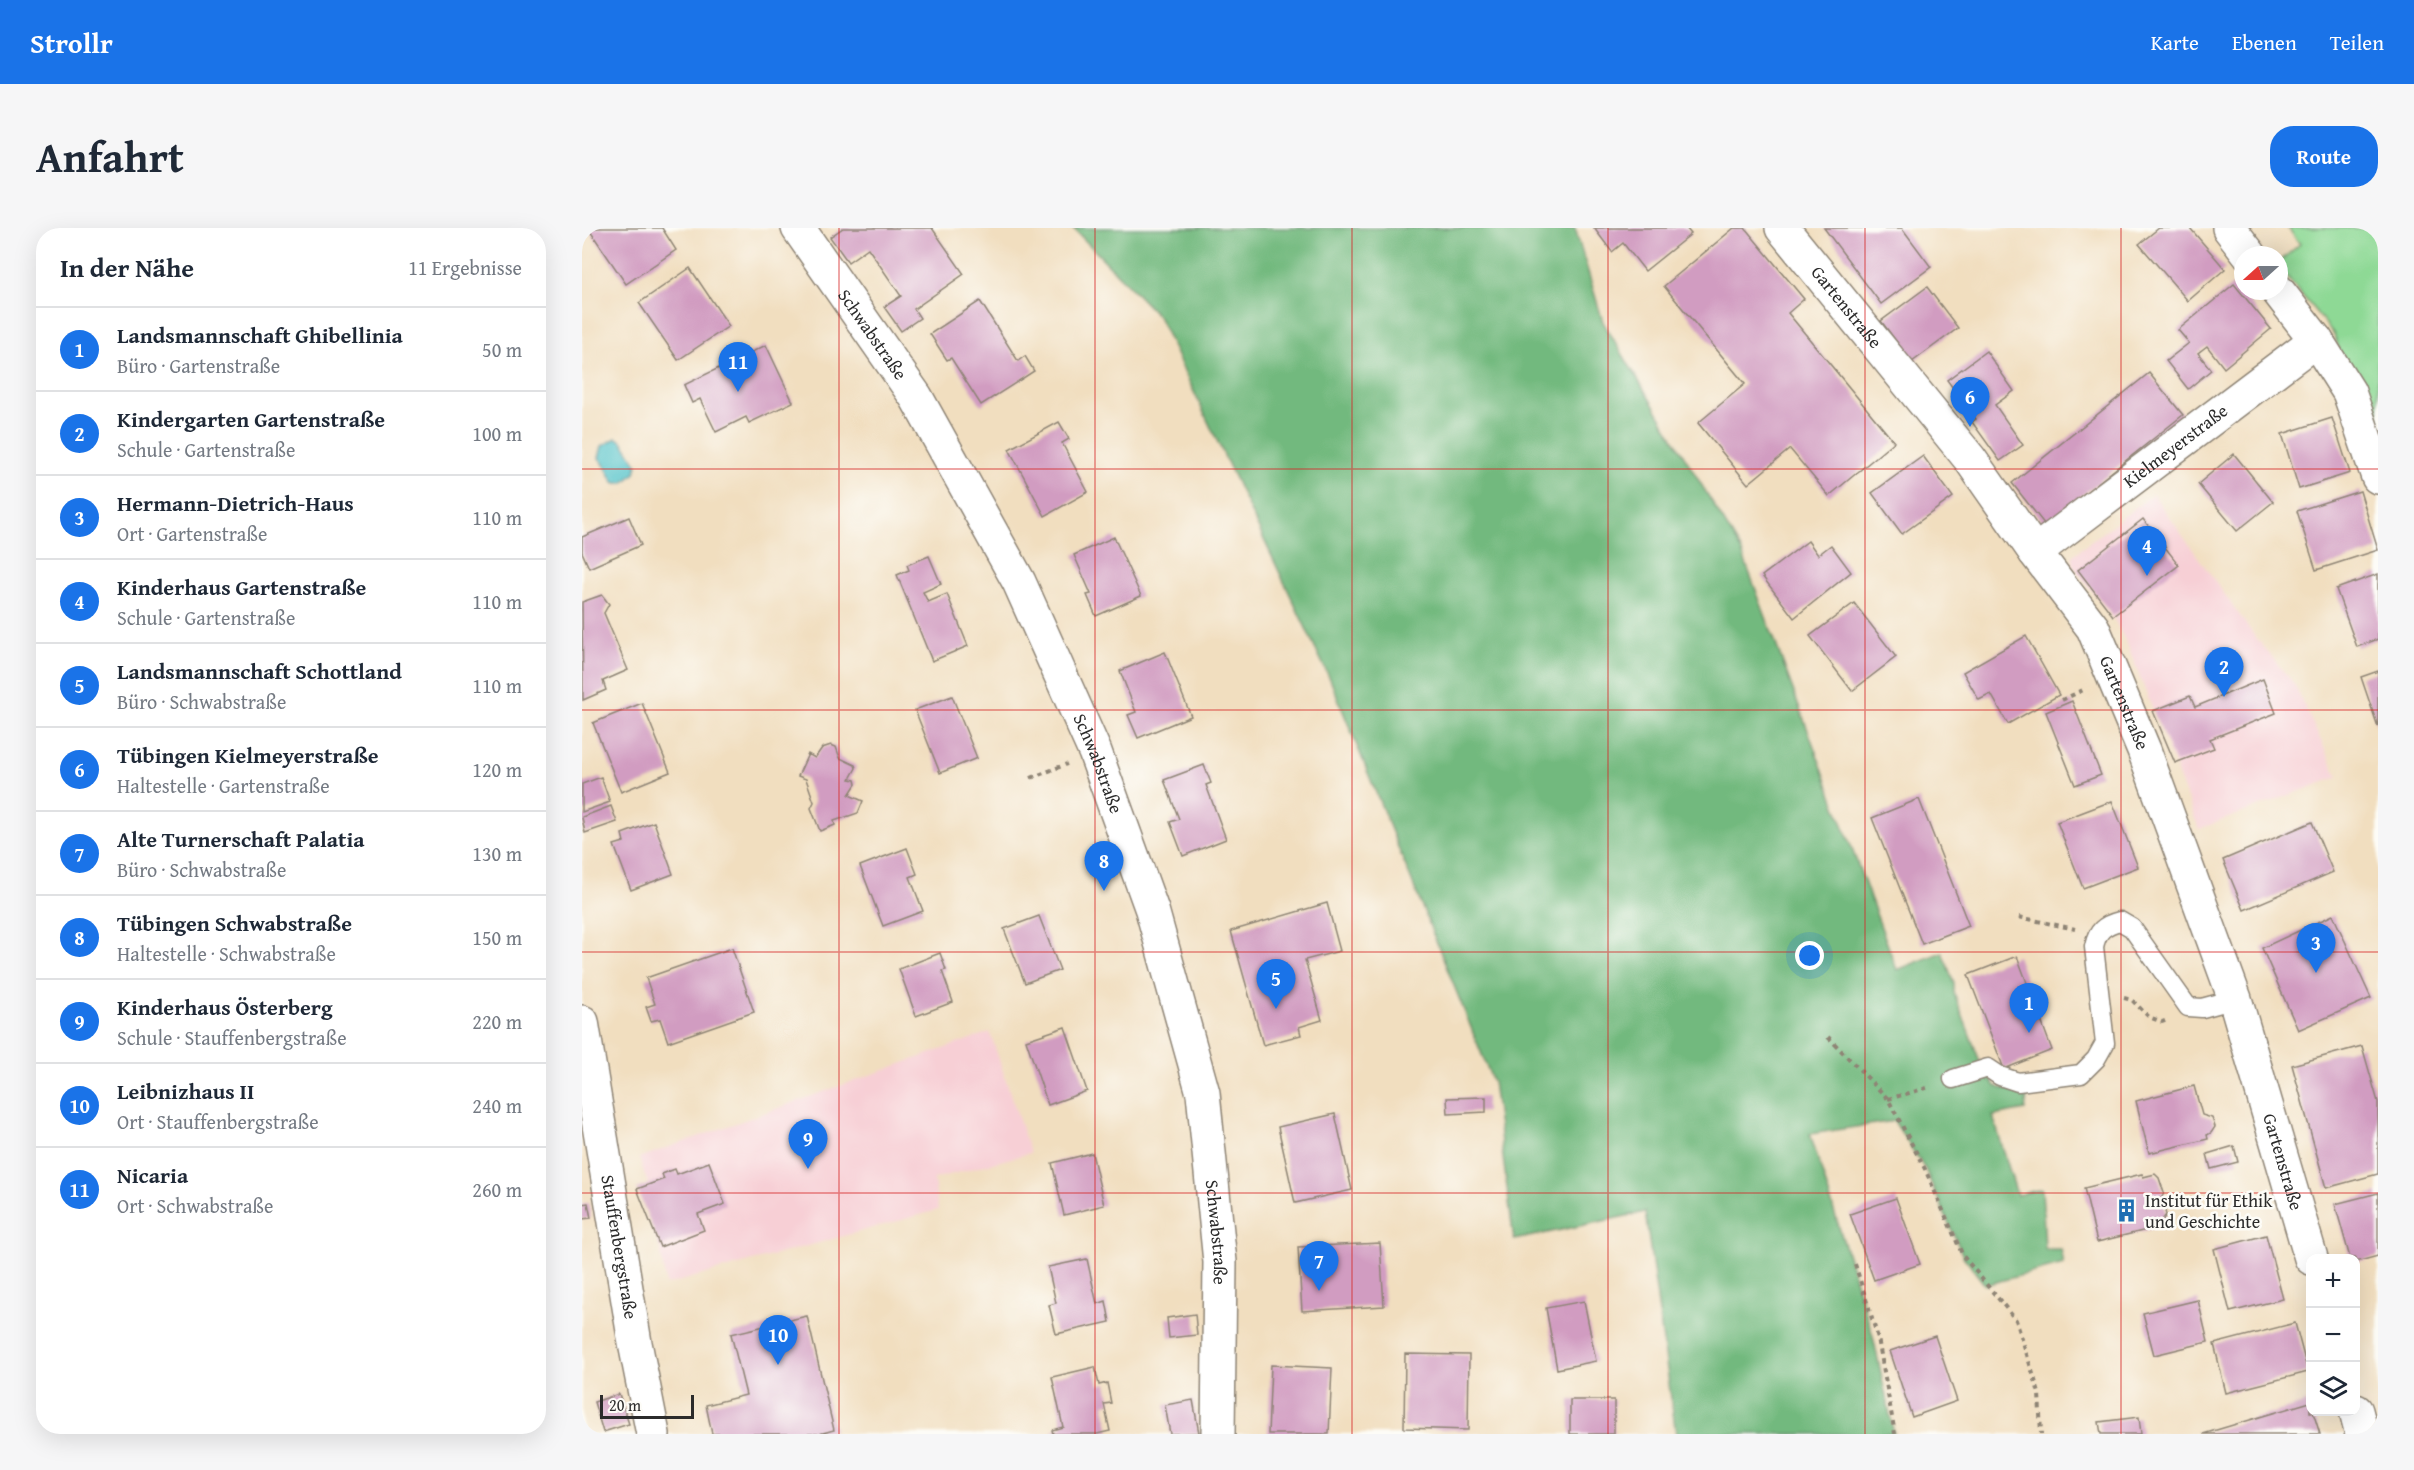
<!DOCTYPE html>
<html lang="de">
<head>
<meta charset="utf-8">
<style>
  :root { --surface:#fff; --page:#f6f6f7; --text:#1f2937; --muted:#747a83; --line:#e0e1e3; --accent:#1a73e8 }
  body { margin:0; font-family:"Gentium Book Plus",serif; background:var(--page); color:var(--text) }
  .controls { position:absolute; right:18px; bottom:18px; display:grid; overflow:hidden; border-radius:12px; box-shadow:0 6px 24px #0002 }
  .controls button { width:54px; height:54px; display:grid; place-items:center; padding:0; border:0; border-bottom:2px solid var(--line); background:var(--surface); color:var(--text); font:30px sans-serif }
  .compass { position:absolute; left:1652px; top:18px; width:54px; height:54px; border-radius:50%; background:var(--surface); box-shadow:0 6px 24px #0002; rotate:249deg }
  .scale { position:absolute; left:18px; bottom:15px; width:94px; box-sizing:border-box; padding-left:6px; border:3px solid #2b2b2b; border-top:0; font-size:16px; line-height:21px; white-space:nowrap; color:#2b2b2b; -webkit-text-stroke:4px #fdfcf7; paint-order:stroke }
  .you { position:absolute; left:1228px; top:728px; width:21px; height:21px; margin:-15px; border:4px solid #fff; border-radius:50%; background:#1a73e8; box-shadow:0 0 0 9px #1a73e833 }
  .badge { display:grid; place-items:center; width:39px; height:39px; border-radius:50%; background:var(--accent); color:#fff; font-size:20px; font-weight:700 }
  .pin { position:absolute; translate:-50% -50px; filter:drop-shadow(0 2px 3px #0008) }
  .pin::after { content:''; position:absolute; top:32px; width:21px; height:18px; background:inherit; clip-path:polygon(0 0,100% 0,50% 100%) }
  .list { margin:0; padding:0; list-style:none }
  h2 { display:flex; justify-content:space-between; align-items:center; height:78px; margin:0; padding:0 24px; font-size:26px }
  h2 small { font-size:20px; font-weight:400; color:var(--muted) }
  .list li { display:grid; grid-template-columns:39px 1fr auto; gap:18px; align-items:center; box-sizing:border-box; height:84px; padding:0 24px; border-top:2px solid var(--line) }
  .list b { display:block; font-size:22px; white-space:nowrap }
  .list p { margin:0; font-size:20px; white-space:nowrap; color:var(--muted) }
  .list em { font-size:20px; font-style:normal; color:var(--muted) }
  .icon { flex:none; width:33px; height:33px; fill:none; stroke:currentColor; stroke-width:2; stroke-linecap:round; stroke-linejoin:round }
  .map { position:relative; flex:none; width:1796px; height:1206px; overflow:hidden; border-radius:24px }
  header { display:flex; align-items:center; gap:36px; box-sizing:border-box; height:84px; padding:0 30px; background:var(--accent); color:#fff }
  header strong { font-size:28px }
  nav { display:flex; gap:33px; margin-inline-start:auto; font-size:21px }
  .intro { display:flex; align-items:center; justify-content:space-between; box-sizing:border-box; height:144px; padding:0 36px }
  h1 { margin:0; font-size:42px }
  .button { padding:15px 27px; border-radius:24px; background:var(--accent); color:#fff; font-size:21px; font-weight:700 }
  main { display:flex; gap:36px; padding:0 36px }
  aside { flex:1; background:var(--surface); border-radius:24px; box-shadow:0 6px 24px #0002 }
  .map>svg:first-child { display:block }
  .built { fill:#f7cfd5 }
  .green { fill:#8ed995; stroke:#5c8260; stroke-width:1.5 }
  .forest { fill:#72b97e; stroke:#4e7254; stroke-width:1.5 }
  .water { fill:#56c4ca; stroke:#40787a; stroke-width:1.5 }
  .building { fill:#d19cc1 }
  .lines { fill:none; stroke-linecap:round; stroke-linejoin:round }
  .lane-casing { stroke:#8e8475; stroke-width:21 }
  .street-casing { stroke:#8e8475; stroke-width:36 }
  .path { stroke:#8e8475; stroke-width:4; stroke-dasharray:4.5 4.5; stroke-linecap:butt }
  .lane { stroke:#fff; stroke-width:18 }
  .street { stroke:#fff; stroke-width:33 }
  .grid { fill:none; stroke:#d62828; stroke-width:1.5; stroke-opacity:0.55 }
  .labels { text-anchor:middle; stroke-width:5; stroke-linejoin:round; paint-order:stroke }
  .street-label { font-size:18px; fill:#2b2b2b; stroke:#fdfcf7 }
  .poi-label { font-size:18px; fill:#2b2b2b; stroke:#fdfcf7; text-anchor:start }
</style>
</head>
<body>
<header>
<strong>Strollr</strong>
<nav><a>Karte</a><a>Ebenen</a><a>Teilen</a></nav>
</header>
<div class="intro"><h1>Anfahrt</h1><a class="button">Route</a></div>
<main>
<aside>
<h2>In der Nähe<small>11 Ergebnisse</small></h2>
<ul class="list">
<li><span class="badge">1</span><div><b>Landsmannschaft Ghibellinia</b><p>Büro · Gartenstraße</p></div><em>50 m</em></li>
<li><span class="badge">2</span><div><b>Kindergarten Gartenstraße</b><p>Schule · Gartenstraße</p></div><em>100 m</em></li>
<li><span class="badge">3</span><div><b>Hermann-Dietrich-Haus</b><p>Ort · Gartenstraße</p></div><em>110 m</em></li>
<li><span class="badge">4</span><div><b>Kinderhaus Gartenstraße</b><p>Schule · Gartenstraße</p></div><em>110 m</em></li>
<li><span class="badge">5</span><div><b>Landsmannschaft Schottland</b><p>Büro · Schwabstraße</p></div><em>110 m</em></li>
<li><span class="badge">6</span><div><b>Tübingen Kielmeyerstraße</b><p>Haltestelle · Gartenstraße</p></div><em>120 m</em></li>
<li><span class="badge">7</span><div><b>Alte Turnerschaft Palatia</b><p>Büro · Schwabstraße</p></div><em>130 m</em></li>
<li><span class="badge">8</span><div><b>Tübingen Schwabstraße</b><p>Haltestelle · Schwabstraße</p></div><em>150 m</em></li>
<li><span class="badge">9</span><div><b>Kinderhaus Österberg</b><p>Schule · Stauffenbergstraße</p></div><em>220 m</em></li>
<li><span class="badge">10</span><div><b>Leibnizhaus II</b><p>Ort · Stauffenbergstraße</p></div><em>240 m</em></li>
<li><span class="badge">11</span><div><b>Nicaria</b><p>Ort · Schwabstraße</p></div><em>260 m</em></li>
</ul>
</aside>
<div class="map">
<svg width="1796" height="1206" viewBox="0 0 1796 1206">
  <rect width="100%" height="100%" fill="#fdfcf7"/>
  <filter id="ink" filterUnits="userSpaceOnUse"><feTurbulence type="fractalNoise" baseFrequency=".0167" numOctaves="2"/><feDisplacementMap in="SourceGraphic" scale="12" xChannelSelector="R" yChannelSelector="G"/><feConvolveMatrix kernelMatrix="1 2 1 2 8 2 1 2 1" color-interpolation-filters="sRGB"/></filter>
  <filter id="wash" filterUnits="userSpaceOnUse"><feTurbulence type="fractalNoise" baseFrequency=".008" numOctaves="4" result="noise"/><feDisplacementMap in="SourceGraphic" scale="24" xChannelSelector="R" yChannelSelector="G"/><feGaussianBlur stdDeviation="1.35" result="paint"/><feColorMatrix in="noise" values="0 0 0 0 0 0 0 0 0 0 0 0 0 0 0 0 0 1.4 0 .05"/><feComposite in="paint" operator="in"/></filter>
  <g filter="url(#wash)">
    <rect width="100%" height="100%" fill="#f1debf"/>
    <!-- built -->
    <g class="built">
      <path d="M1571 266 1671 406 1712 456 1756 549 1617 601 1546 418 1533 393 1491 338 1490 333V328Z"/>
      <path d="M408 804 448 925 352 951 356 982 84 1057 78 1019 55 961 66 956 57 930Z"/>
    </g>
    <!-- green -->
    <path class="green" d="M1706 0H1796V239L1752 106 1697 39V34L1718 16Z"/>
    <!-- forest -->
    <path class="forest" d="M491 0H993L1021 94 1159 322 1315 742 1360 724 1372 755V765L1400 839 1413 858 1445 868 1443 882 1411 888 1435 967 1460 961 1463 1021H1479L1482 1036 1403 1057 1381 1028 1343 941 1312 893 1228 906 1291 1108 1312 1206H1094L1063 984 932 1012 911 854 748 451 576 88Z"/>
    <!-- water -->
    <path class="water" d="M34 210 40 213 55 236 53 245 41 255H33C26 246 25 238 17 230L20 218Z"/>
    <g id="blocks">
      <!-- building -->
      <g class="building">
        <path d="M6 0H80L94 22 44 56Z"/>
        <path d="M261 0H350L382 46 332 81 338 90 319 103 302 79 319 68 286 20 266 34 248 9Z"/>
        <path d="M1012 0H1104L1109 6 1063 43 1041 15 1030 24Z"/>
        <path d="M1152 0H1163L1222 71 1206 85 1312 214 1247 268 1208 221 1166 256 1116 195 1163 156 1082 58Z"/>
        <path d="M1242 0H1320L1349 39 1299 76Z"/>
        <path d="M1577 0H1608L1643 41 1606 73 1557 16Z"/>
        <path d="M108 40 147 98 96 132 57 75Z"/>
        <path d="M1652 56 1689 101 1642 140 1625 118 1616 125 1629 142 1606 161 1584 133 1607 115 1596 102Z"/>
        <path d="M1345 59 1376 100 1330 134 1299 93Z"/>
        <path d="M398 73 436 133 443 128 452 143 399 177 369 130 365 132 348 106Z"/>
        <path d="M184 117 211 174 167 195 164 189 134 204 118 171 110 175 102 157Z"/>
        <path d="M1404 123 1432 163 1413 177 1441 217 1418 233 1390 194 1394 191 1365 152Z"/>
        <path d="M1567 145 1601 187 1463 297 1430 255Z"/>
        <path d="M1750 190 1768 245 1717 261 1700 206Z"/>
        <path d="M477 194 487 211 480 215 506 264 463 288 427 221Z"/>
        <path d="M1652 226 1691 274 1655 303 1616 256Z"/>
        <path d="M1341 228 1371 269 1320 306 1290 265Z"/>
        <path d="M1778 263 1796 322 1734 342 1715 283Z"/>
        <path d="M47 289 59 317 7 340 0 324V309Z"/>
        <path d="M1561 291 1597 337 1531 388 1496 342Z"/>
        <path d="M532 309 559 368 514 388 505 367 509 366 492 327Z"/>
        <path d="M1226 313 1236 327 1249 317 1269 344 1212 390 1180 348Z"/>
        <path d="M347 328 359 356 341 364 346 374 365 366 386 418 350 433 315 347 327 342 325 337Z"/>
        <path d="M1796 346V411L1775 419 1754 361Z"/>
        <path d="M20 367 27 376 22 385 46 442 21 453 24 462 1 472 0 374Z"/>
        <path d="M1272 375 1314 429 1270 463 1228 408Z"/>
        <path d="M1444 408 1477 467 1426 496 1409 466 1397 472 1381 444Z"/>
        <path d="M583 424 609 488 556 510 546 487 554 484 538 443Z"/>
        <path d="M1796 443V499L1779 449Z"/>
        <path d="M1681 451 1694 485 1628 511 1632 520 1593 535 1571 483 1608 468 1613 479Z"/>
        <path d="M370 468 395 530 358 545 333 482Z"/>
        <path d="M1490 473 1519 547 1493 557 1464 484Z"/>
        <path d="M60 475 88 544 39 564 11 495Z"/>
        <path d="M249 517 254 519 258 530 273 537 274 540 268 551 273 552 274 556 267 567 281 573 276 585 252 593 253 597 238 603 229 580 232 574 224 551 216 548 226 526 233 530 240 520Z"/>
        <path d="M622 537 629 555 624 557 644 611 601 628 588 594 597 591 582 552Z"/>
        <path d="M19 549 28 574 0 584V556Z"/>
        <path d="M1337 571 1387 698 1340 716 1290 590Z"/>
        <path d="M1530 573 1556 639 1501 660 1475 594Z"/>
        <path d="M29 578 35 594 3 605 0 589Z"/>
        <path d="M72 594 91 646 49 662 32 617 42 614 40 606Z"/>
        <path d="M1730 594 1751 644 1662 682 1641 632Z"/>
        <path d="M325 620 335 646 328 649 341 683 301 698 278 638Z"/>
        <path d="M745 675 758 723 723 732 740 792 717 799 719 807 681 817 649 703Z"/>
        <path d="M1751 687 1789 770 1716 802 1680 720Z"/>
        <path d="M457 688 478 742 443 755 422 701Z"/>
        <path d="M150 720 172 784 86 814 78 791 69 793 64 779 73 776 64 750Z"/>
        <path d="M358 725 364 742 360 743 371 774 334 788 317 741Z"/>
        <path d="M1435 728 1470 822 1422 841 1386 747Z"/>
        <path d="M483 799 505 863 466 877 444 812Z"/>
        <path d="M1780 818 1796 874V946L1744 960 1710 837Z"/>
        <path d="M1612 858 1620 887 1630 890 1633 899 1629 905 1625 907 1626 911 1567 925 1554 873Z"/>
        <path d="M904 869V884L866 886 865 870Z"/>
        <path d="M753 886 770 962 713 975 696 899Z"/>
        <path d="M1652 918 1656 934 1629 941 1625 926Z"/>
        <path d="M510 925 522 977 482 987 470 935Z"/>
        <path d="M127 934 143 976 116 986 122 1002 78 1019 55 961 82 951 80 946 93 941 95 946Z"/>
        <path d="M1560 946 1561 949 1573 946 1577 950 1582 965 1579 971H1575L1582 978 1584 987 1581 991 1582 994 1572 996 1573 1000 1515 1014 1502 960Z"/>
        <path d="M1796 965V1028L1774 1034V1030H1768L1753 976Z"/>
        <path d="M1314 970 1338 1036 1292 1052 1268 986Z"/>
        <path d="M6 975 9 990 0 991V976Z"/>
        <path d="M1684 1007 1701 1071 1648 1084 1632 1021Z"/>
        <path d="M798 1015 802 1078 720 1083 716 1019Z"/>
        <path d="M505 1031 515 1076 524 1073 528 1094 474 1106 467 1077 474 1075 466 1039Z"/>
        <path d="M1616 1072 1626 1114 1572 1127 1561 1085Z"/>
        <path d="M1002 1073 1014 1133 975 1141 964 1080Z"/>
        <path d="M613 1086 615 1107 587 1110 585 1090Z"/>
        <path d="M225 1088 252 1202 237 1206H130L124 1177 164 1167 149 1106Z"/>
        <path d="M1713 1095 1726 1144 1644 1165 1632 1116Z"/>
        <path d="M1353 1108 1375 1173 1330 1189 1308 1123Z"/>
        <path d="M823 1126 887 1127 886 1202 822 1200Z"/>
        <path d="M689 1137 750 1140 747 1206H686Z"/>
        <path d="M513 1139 517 1157 525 1155 529 1175 522 1176 528 1203 515 1206H471L470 1202 481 1199 470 1149Z"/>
        <path d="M37 1166 47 1196 21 1204 12 1174Z"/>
        <path d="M611 1172 617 1205 588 1206 583 1177Z"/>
        <rect x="988" y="1172" width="44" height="34"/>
        <path d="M1728 1174V1184H1731L1738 1206H1621Z"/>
        <path d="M1557 1189 1559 1206H1519L1517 1194Z"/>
      </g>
    </g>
  </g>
  <g filter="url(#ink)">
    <use href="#blocks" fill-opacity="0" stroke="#8e8475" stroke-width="1.5"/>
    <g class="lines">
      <defs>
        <path id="lane" d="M1371 851 1406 840 1418 848 1436 854 1499 846 1514 831 1523 815 1512 719C1515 703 1522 697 1538 693L1550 700 1606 779 1620 780 1653 771"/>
        <g id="street">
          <path id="s1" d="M216 0 334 169 437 354 513 524 570 682 621 865 638 1034 636 1206"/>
          <path id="s2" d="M1200 0 1388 231 1453 324 1511 400 1562 522 1653 771 1729 1030"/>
          <path d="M1647 0 1668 27"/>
          <path d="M1696 63 1734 112 1767 164 1796 249"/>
          <path id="s3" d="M1453 324 1734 112"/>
          <path id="s4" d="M0 794 53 1115 71 1206"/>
          <path d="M1774 1183 1780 1206"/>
        </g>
      </defs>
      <!-- lane casing -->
      <use href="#lane" class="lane-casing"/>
      <!-- street casing -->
      <use href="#street" class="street-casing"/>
      <!-- path -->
      <g class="path">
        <path d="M1480 472 1501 462"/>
        <path d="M449 550 485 536"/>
        <path d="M1437 689 1493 701"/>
        <path d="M1542 770 1550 772 1567 789 1580 794 1585 792"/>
        <path d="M1246 809 1306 871 1343 941 1381 1028 1434 1092 1457 1165 1459 1206"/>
        <path d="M1306 871 1348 859"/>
        <path d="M1273 1036 1296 1110 1313 1206"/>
      </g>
      <!-- lane -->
      <use href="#lane" class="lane"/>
      <!-- street -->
      <use href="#street" class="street"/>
    </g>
  </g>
  <!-- grid -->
  <path class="grid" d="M257 0V1206M513 0V1206M770 0V1206M1026 0V1206M1283 0V1206M1539 0V1206M0 241H1796M0 482H1796M0 724H1796M0 965H1796"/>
  <!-- icons -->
  <defs>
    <symbol id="building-bare" viewBox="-9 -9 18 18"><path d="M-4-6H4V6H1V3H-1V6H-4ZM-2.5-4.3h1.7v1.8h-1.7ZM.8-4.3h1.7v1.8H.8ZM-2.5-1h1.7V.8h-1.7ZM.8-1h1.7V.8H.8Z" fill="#1f6fb2" stroke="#fdfcf7" stroke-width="2.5" paint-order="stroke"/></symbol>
  </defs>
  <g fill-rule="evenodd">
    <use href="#building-bare" x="1528" y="966" width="33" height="33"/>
  </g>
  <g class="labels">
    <!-- street labels -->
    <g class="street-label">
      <text dy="6" stroke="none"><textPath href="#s2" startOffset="102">Gartenstraße</textPath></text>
      <text dy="6" stroke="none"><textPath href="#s1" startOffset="130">Schwabstraße</textPath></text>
      <text dy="6" stroke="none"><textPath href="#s3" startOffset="176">Kielmeyerstraße</textPath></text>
      <text dy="6" stroke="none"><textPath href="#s2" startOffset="588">Gartenstraße</textPath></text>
      <text dy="6" stroke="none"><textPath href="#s1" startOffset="616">Schwabstraße</textPath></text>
      <text dy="6" stroke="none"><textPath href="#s2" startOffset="1074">Gartenstraße</textPath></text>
      <text dy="6" stroke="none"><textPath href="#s1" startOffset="1102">Schwabstraße</textPath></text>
      <text dy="6" stroke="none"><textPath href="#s4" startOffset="228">Stauffenbergstraße</textPath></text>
    </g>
    <!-- poi labels -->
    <g class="poi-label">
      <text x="1563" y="979">Institut für Ethik<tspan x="1563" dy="21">und Geschichte</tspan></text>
    </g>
  </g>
</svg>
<div class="controls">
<button>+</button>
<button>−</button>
<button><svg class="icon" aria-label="layers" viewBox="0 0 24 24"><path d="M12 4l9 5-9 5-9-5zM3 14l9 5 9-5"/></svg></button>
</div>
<svg class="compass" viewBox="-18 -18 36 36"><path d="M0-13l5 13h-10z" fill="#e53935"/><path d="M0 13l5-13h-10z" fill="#747a83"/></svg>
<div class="scale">20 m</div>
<div class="you"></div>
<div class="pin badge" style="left:1447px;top:805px">1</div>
<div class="pin badge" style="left:1642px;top:469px">2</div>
<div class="pin badge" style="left:1734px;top:745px">3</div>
<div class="pin badge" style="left:1565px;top:348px">4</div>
<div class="pin badge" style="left:694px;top:781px">5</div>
<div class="pin badge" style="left:1388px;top:199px">6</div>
<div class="pin badge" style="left:737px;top:1063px">7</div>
<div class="pin badge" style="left:522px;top:663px">8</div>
<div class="pin badge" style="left:226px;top:941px">9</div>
<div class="pin badge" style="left:196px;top:1137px">10</div>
<div class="pin badge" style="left:156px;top:164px">11</div>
</div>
</main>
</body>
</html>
